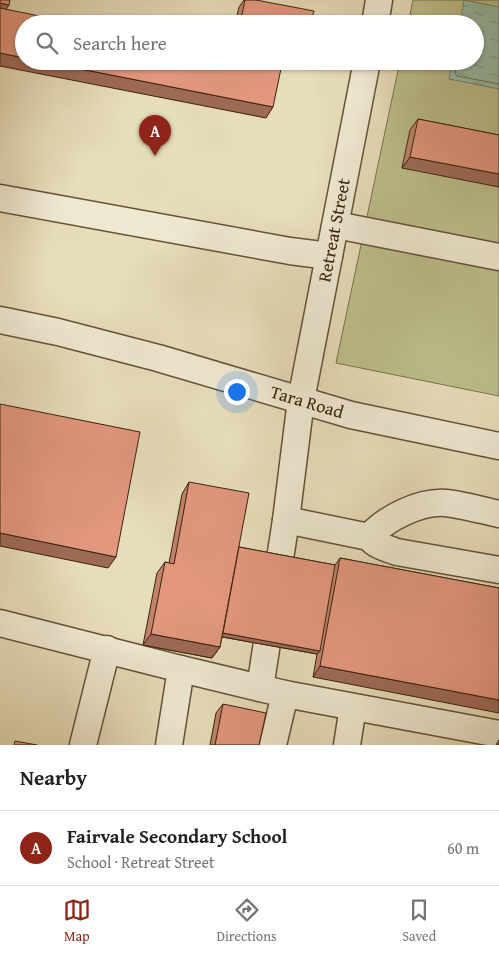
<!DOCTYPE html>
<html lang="en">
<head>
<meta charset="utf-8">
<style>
  :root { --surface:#fff; --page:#f2f2f2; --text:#202124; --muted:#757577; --line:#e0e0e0; --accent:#8f2418 }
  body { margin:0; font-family:"Gentium Book Plus",serif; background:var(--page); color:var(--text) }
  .you { position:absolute; left:236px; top:391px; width:18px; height:18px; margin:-12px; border:4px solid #fff; border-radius:50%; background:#1a73e8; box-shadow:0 0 0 8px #1a73e833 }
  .badge { display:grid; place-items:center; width:32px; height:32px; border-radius:50%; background:var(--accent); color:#fff; font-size:16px; font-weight:700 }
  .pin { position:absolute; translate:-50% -41px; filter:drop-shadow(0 1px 2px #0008) }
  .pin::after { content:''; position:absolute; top:26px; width:18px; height:15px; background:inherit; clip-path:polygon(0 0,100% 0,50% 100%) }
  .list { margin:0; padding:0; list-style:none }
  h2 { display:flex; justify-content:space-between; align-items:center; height:65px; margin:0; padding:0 20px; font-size:21px }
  h2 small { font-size:16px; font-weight:400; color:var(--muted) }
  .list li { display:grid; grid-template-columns:32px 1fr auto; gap:15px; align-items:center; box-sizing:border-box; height:75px; padding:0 20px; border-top:1px solid var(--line) }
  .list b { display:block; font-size:19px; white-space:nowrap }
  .list p { margin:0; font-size:16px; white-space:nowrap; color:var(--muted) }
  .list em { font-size:16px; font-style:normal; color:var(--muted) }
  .icon { flex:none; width:28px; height:28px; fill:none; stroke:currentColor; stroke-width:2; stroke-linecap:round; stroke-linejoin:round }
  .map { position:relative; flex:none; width:499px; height:745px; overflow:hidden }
  .search { position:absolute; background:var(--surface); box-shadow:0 1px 4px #0004; left:15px; right:15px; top:15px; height:55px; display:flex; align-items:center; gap:12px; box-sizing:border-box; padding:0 18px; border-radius:28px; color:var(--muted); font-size:19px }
  .sheet { height:140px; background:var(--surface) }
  nav { display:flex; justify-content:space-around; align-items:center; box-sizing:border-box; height:70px; border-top:1px solid var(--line); background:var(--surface); font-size:14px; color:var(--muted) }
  nav a { display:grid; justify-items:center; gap:2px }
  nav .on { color:var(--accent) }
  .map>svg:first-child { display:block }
  .park { fill:#bcbf8b; stroke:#7a724b }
  .water { fill:url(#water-ripples); stroke:#72806a }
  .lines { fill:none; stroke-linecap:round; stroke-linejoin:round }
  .shore { stroke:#68705a; stroke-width:1 }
  .minor-casing { stroke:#645237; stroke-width:29 }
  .minor { stroke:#efe9d2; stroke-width:26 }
  .wall { fill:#c2826c; stroke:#38240b }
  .shaded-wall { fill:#9e6a58; stroke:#38240b }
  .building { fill:#e2977e; stroke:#38240b }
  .labels { text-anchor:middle; stroke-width:4; stroke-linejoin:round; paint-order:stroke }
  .street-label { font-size:18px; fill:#38240b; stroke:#efe9d2 }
</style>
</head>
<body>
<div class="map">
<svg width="499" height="745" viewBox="0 0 499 745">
  <defs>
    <pattern id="water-ripples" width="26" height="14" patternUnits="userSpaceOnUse" patternTransform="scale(1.25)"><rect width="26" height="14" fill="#98bda9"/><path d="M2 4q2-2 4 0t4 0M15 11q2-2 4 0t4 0" fill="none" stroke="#7d9988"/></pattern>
  </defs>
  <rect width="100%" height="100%" fill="#e7ddba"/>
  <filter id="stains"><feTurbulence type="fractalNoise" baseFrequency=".004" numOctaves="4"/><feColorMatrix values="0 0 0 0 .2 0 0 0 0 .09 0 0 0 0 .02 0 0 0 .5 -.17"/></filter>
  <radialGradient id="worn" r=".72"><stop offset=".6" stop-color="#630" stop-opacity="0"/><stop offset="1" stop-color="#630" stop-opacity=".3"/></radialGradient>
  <!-- park -->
  <path class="park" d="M413 0H499V396L336 363 400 61H475V24H408Z"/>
  <!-- water -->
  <path class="water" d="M464 0 499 7V89L449 79 452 61H475V24H460Z"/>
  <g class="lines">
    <!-- shore -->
    <path class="shore" d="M457 61 455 73 457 76 499 84"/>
    <defs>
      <g id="minor">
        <path d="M375 24 379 0"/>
        <path d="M0 198 290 251 329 256"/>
        <path d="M336 225 499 257"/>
        <path id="s1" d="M0 320 58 332 158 358 351 415 499 446"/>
        <path d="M286 520 369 537C376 546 386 548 397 552L499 570"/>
        <path d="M369 537C386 518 420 501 446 503 463 505 481 510 499 514"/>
        <path d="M0 623 181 669 285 694 499 734"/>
        <path id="s2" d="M260 688 286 520 301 400 367 61"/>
        <path d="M83 745 107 649"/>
        <path d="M169 745 181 669"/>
        <path d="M273 745 285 694"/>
        <path d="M347 745 353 707"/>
      </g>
    </defs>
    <!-- minor casing -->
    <use href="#minor" class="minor-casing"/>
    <!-- minor -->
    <use href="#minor" class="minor"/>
  </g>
  <!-- wall -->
  <g class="wall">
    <path d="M244 0H256L311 24H235L239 7Z"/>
    <path d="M418 119 499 135 402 168 410 130Z"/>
    <path d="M189 482 239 547 335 565 340 558 499 588 313 677 317 654 222 637 220 647 212 658 143 645 157 573 165 562 169 563 182 494Z"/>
    <path d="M223 704 259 745H210L216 713Z"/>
    <path d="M499 740V745H496L497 743Z"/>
  </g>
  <!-- shaded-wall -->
  <g class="shaded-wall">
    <path d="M0 3 9 5 3 14H0Z"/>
    <path d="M0 53 24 58V61H40L273 107 266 118 0 66Z"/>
    <path d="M284 61H301L299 64Z"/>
    <path d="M410 157 499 174V187L402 168Z"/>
    <path d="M0 533 116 557 108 568 0 546Z"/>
    <path d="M219 632 320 651 317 654 217 636Z"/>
    <path d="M151 634 220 647 212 658 143 645Z"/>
    <path d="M320 666 499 700V713L313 677Z"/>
  </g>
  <!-- building -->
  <g class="building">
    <path d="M0 0H10L9 5 0 3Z"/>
    <path d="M245 0H256L314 11 311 24H240Z"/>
    <path d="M0 8 79 24H24V58L0 53Z"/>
    <path d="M40 61H269L282 64 273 107Z"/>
    <path d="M418 119 499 135V174L410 157Z"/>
    <path d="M0 404 140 432 116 557 0 533Z"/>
    <path d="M189 482 249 493 220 647 151 634 165 562 174 564Z"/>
    <path d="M239 547 335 565 320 651 223 633Z"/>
    <path d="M340 558 499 588V700L320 666Z"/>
    <path d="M223 704 266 713 259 745H215Z"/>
    <path d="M15 741 37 745H14Z"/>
  </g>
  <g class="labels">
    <!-- street labels -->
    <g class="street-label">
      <text dy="6" stroke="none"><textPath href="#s2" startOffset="464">Retreat Street</textPath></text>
      <text dy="6" stroke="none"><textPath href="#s1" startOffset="318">Tara Road</textPath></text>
    </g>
  </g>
  <rect width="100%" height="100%" filter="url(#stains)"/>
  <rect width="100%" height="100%" fill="url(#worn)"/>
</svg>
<div class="you"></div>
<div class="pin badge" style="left:155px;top:156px">A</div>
<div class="search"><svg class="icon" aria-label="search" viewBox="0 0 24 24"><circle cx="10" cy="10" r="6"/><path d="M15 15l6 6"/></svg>Search here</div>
</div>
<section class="sheet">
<h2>Nearby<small></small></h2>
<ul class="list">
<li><span class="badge">A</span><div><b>Fairvale Secondary School</b><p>School · Retreat Street</p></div><em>60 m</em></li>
</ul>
</section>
<nav>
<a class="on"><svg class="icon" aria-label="map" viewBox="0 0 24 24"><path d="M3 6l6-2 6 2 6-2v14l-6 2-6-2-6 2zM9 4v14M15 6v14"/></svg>Map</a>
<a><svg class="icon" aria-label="directions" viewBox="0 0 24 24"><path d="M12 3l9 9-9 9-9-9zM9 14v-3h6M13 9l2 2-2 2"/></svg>Directions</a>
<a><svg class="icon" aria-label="saved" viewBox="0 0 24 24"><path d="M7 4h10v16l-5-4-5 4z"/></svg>Saved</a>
</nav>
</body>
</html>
